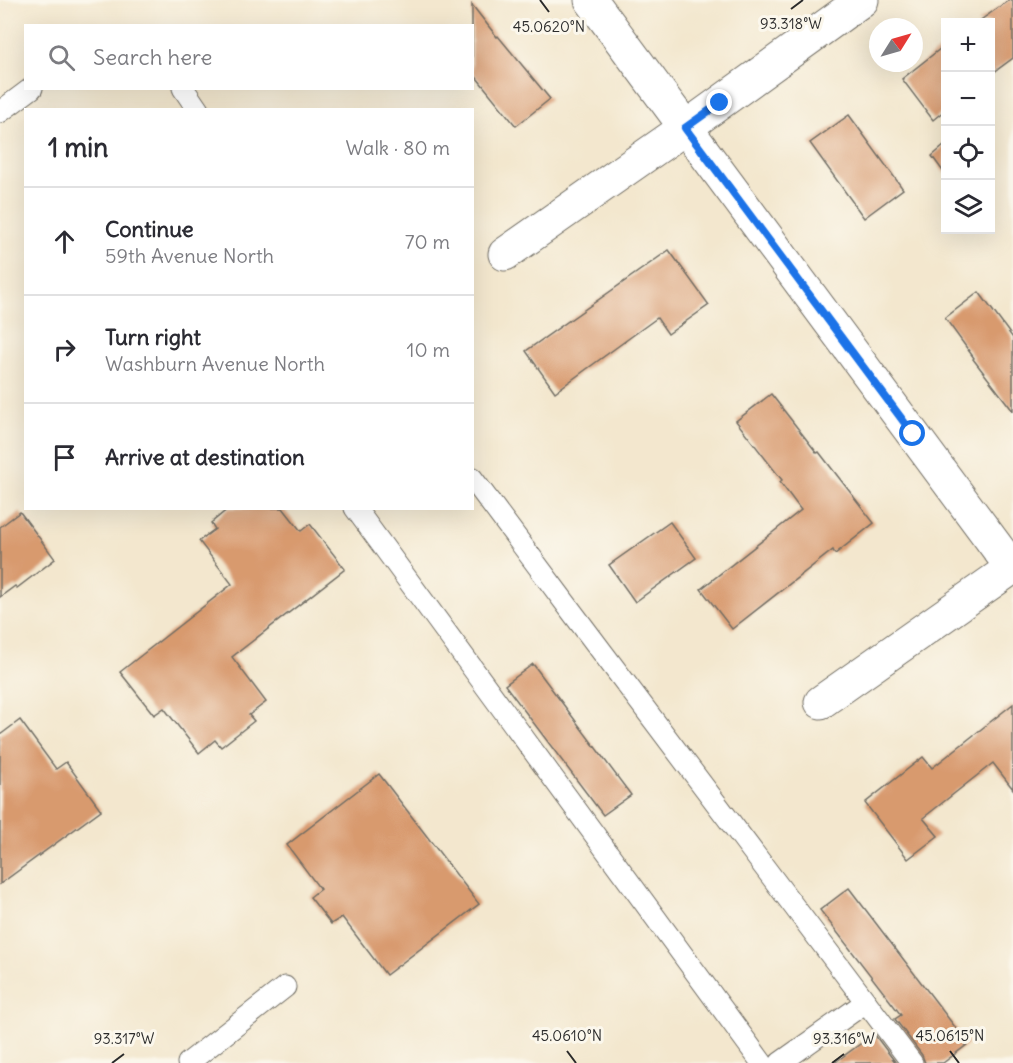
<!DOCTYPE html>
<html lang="en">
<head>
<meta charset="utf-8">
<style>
  :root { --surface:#fff; --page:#f2f2f3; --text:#2b2b33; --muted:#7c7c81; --line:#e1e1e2 }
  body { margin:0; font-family:Delius,sans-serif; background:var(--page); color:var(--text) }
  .controls { position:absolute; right:18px; top:18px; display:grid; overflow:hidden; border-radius:0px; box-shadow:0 6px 24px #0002 }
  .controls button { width:54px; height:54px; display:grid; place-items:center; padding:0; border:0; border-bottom:2px solid var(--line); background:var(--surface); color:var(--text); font:30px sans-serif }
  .compass { position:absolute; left:869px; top:18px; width:54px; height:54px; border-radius:50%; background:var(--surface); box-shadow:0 6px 24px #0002; rotate:53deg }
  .stop { position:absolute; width:18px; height:18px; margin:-14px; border:4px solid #1a73e8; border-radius:50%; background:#fff }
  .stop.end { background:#1a73e8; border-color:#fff; box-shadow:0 2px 6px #0008 }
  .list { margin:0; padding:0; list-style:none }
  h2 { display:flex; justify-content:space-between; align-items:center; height:78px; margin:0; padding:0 24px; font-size:26px }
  h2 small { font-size:20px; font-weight:400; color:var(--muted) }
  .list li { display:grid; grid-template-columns:39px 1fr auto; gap:18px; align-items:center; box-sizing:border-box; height:108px; padding:0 24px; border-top:2px solid var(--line) }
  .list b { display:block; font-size:22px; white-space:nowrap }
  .list p { margin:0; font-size:20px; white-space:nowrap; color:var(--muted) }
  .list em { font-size:20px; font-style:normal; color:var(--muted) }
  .icon { flex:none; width:33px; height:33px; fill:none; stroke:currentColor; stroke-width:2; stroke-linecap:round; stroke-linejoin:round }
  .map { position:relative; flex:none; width:1013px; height:1063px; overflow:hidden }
  .search { position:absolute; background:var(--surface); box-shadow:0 6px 24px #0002; left:24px; top:24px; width:450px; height:66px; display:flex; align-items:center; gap:15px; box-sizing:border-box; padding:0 21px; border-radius:0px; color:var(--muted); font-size:22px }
  .panel { position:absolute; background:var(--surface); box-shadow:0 6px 24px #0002; left:24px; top:108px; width:450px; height:402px; border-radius:0px }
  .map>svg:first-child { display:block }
  .building { fill:#d89a6e }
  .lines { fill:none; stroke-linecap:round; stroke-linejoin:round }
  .lane-casing { stroke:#716d64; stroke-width:23 }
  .street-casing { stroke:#716d64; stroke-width:35 }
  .lane { stroke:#fff; stroke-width:21 }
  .street { stroke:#fff; stroke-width:33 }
  .route { stroke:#1a73e8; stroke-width:8 }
  .ticks { fill:none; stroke:#2b2b2b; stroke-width:2 }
  .ticks-label { font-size:15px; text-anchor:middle; fill:#2b2b2b; stroke:#fbf7ec; stroke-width:6; stroke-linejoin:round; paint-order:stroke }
</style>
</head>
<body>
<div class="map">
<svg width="1013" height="1063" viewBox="0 0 1013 1063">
  <rect width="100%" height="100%" fill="#fbf7ec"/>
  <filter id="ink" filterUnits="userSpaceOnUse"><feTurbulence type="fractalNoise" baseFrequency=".0167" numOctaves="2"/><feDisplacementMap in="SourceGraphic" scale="12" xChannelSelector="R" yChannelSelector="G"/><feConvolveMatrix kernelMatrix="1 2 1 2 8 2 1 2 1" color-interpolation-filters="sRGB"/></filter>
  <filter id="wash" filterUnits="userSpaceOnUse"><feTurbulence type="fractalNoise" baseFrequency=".008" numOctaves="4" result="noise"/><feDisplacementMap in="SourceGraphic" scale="24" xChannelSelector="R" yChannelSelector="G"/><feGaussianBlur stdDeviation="1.35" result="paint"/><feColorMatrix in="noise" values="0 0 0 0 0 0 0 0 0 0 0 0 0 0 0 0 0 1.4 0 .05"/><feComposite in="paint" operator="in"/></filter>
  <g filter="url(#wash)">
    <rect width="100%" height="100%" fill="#f3e7ce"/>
    <g id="blocks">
      <!-- building -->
      <g class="building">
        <path d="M1009 0H1013V58L990 75V22H978Z"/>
        <path d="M472 5 497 37 498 36 550 99 516 126 472 72Z"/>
        <path d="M945 45V110L933 120 902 79Z"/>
        <path d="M849 115 903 189 864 218 810 143Z"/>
        <path d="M945 145V174L932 156Z"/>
        <path d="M669 250 709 305 668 334 657 318 555 392 526 351Z"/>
        <path d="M979 292 1013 338V411L973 359 974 358 945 318Z"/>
        <path d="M771 394 817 453 819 452 874 523 835 554 833 550 732 629 701 589 801 510 780 482 782 480 736 421Z"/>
        <path d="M229 508H283L301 531 310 524 345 569 232 657 266 702 249 715 254 721 221 747 215 740 199 753 164 708 154 715 120 672 232 584 199 541 215 529 211 523Z"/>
        <path d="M20 512 55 559 17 588 15 586 0 597V527Z"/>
        <path d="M670 522 696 558 635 602 609 565Z"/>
        <path d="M533 664 631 795 603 815 505 685Z"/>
        <path d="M1013 704V789L993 763 923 818 938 836 908 859 865 803 923 757 932 768Z"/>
        <path d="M20 720 56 769 66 762 101 810 0 884V735Z"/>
        <path d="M379 774 479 904 386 975 342 917 331 924 310 897 320 889 287 845Z"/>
        <path d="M849 888 968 1044 943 1063H925L922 1055 895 1019 901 1015 820 910Z"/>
        <path d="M874 1034 896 1063H834Z"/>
      </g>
    </g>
  </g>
  <g filter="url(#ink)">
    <use href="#blocks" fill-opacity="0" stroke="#716d64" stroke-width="1.5"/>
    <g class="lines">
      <defs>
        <g id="lane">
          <path d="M183 88 198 110"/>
          <path d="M0 112 32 88"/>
          <path d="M472 478 575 616 912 1063"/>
          <path d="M355 508 762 1063"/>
          <path d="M188 1063 285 987"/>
          <path d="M780 1063 866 1002"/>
        </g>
        <g id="street">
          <path d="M591 0 1013 569"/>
          <path d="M505 254 685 128 862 0"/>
          <path d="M821 702 1013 567"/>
        </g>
      </defs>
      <!-- lane casing -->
      <use href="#lane" class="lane-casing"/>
      <!-- street casing -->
      <use href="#street" class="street-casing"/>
      <!-- lane -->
      <use href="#lane" class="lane"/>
      <!-- street -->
      <use href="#street" class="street"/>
    </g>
  </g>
  <g class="lines" filter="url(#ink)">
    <!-- route -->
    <path class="route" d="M720 103 685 128 913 434"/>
  </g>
  <!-- ticks -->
  <path class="ticks" d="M540 0 549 12M791 9 803 0M567 1051 576 1063M950 1051 959 1063M112 1063 124 1054M832 1063 844 1054"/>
  <g class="ticks-label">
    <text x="791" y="29">93.318°W</text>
    <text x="549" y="32">45.0620°N</text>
    <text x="567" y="1041">45.0610°N</text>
    <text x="950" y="1041">45.0615°N</text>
    <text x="124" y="1044">93.317°W</text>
    <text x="844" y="1044">93.316°W</text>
  </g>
</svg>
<div class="controls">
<button>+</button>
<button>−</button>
<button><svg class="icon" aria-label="locate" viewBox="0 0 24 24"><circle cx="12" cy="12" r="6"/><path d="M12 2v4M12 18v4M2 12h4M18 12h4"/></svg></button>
<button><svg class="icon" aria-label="layers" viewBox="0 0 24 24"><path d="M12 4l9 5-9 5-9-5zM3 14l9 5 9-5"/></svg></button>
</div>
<svg class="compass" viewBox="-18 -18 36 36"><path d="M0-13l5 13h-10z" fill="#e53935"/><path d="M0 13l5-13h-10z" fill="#7c7c81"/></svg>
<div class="stop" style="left:913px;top:434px"></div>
<div class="stop end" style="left:720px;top:103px"></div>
<div class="search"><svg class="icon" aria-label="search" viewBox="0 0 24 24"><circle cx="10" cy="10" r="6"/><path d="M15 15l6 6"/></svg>Search here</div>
<section class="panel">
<h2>1 min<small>Walk · 80 m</small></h2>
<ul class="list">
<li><svg class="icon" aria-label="ahead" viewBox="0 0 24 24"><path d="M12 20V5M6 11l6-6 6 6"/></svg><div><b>Continue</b><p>59th Avenue North</p></div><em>70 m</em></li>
<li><svg class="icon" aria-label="right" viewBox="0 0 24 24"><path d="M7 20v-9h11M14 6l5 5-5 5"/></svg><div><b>Turn right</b><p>Washburn Avenue North</p></div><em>10 m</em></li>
<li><svg class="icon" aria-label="arrive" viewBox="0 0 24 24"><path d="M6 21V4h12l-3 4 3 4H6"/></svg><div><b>Arrive at destination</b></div></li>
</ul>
</section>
</div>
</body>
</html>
